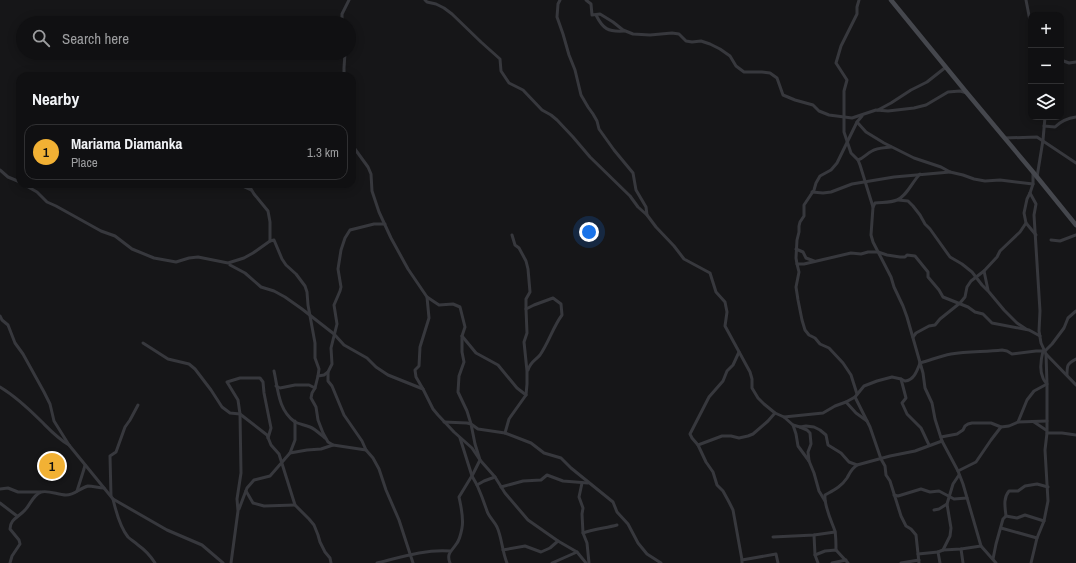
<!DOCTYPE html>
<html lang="en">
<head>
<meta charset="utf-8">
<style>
  :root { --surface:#101012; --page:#19191b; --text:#f1f3f6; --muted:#9c9d9f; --line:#303032; --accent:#f2b134 }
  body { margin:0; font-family:"Archivo Narrow",sans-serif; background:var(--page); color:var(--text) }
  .controls { position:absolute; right:12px; top:12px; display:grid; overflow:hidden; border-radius:8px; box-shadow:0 2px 10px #0003 }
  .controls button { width:36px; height:36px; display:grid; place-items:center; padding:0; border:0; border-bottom:1px solid var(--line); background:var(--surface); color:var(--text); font:20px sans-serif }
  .you { position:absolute; left:589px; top:232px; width:14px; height:14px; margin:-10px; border:3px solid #fff; border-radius:50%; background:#1a73e8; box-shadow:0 0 0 6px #1a73e833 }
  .badge { display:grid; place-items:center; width:26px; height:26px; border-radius:50%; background:var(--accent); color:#111; font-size:13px; font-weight:700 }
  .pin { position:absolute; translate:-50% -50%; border:2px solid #fff; box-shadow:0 1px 4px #0006 }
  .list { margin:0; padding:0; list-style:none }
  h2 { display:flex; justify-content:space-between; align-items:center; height:52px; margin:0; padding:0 16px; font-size:17px }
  h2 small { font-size:13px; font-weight:400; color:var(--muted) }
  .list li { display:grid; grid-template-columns:26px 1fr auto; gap:12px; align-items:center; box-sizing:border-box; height:56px; margin:0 8px 8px; padding:0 8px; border:1px solid var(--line); border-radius:12px }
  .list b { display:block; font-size:15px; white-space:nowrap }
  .list p { margin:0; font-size:13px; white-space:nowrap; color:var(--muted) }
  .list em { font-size:13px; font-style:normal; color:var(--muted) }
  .icon { flex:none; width:22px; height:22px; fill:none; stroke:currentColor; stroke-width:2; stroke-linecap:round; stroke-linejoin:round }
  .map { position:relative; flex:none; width:1076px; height:563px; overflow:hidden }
  .search { position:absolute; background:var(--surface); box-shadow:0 2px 10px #0003; left:16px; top:16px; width:340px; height:44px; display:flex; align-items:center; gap:10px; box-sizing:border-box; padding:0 14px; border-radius:22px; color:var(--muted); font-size:15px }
  .panel { position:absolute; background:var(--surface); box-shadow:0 2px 10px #0003; left:16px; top:72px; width:340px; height:116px; border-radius:12px }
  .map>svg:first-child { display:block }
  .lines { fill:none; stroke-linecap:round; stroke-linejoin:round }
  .street { stroke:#37383d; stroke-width:3 }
  .secondary { stroke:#45474d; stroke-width:4.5 }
</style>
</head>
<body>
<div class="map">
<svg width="1076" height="563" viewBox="0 0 1076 563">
  <rect width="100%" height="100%" fill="#161618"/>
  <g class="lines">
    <!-- street -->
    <g class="street">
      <path d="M425 0 427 2 436 4 444 8 452 14 481 42 500 59 501 71 509 83 523 90 542 110 551 115 557 120 573 137 590 157 630 196 638 207 647 215 656 227 674 246 684 259 710 273 716 292 725 302 727 312 725 326 750 372 752 379V388L758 398 764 404 775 413 784 417 793 425 800 427 806 426 814 427 820 430 826 435 828 445 841 453 849 462 857 465 890 456 915 451 942 441"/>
      <path d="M560 0 558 4 557 17 563 34 569 55 575 70 581 95 588 107 593 114 597 121 599 129 614 150 633 173 636 190 646 207 647 215"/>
      <path d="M586 0 591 4 592 15 600 14 613 22 623 30 633 34 650 35 672 33 679 34 686 41 692 42 701 41 710 44 720 49 730 56 736 66 744 72H762L770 73 777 78 783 95 795 100 813 105 819 111 829 115 852 118 876 110 888 111 914 108 926 105 948 92 960 91 967 93"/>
      <path d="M859 0 857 7V14L841 46 836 63 847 80 844 91V132L851 153 858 160 860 165 873 207 871 235 873 242 891 277 894 287 903 306 907 317 923 373 925 388 932 403 935 419 942 441 958 471 963 484 981 546 996 563"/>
      <path d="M1026 0 1031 26"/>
      <path d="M596 15C603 29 608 32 624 31"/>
      <path d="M342 23V14L349 0"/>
      <path d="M1061 60 1069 63 1076 62"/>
      <path d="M344 76V68L345 53"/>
      <path d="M878 110 891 103 911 90 927 82 946 67"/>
      <path d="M857 122 866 132 884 143 914 158 941 167 950 172 963 175 974 179 985 181 1000 180 1033 184"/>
      <path d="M1044 126 1055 127C1061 121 1068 118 1076 117"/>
      <path d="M1004 138 1037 137 1076 163"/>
      <path d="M352 145 368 167 371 174 372 191 379 212 391 238 408 269 427 297 429 318 420 347 419 366 415 370 416 377 423 389 433 409 438 415 454 432 472 448 480 460 495 477 505 493 528 520 558 541 577 552 586 563"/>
      <path d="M858 160C864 158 866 154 872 151 877 148 884 148 891 147"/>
      <path d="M0 170 8 177 20 182"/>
      <path d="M1033 172V184L1030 193 1027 199 1024 213 1026 223 1036 235"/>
      <path d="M1037 177 1043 140 1045 117"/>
      <path d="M23 184 37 192 47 202 56 206 101 231 115 236 132 249 154 258 176 262 189 258 198 257 228 263 244 258 253 253 270 241 274 240 282 259 286 265 296 274 305 286 307 292 308 305 315 343V358L319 369 318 376"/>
      <path d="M238 184 251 190"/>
      <path d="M248 184 254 194 268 211 270 222V241"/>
      <path d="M812 192 823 193 831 192 852 184 894 177 950 172"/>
      <path d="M1030 193 1036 204 1034 215 1040 311 1039 331 1041 343 1046 354 1047 384V433L1045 450 1048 501 1044 521 1037 538 1031 563"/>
      <path d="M898 200 908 201 913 206 920 215 925 224 930 229 950 257 962 264 972 272 982 285 989 292 1004 310 1017 323 1026 329"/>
      <path d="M873 207 875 203C882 202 890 203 897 200 907 196 912 182 920 174"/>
      <path d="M1051 240 1060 241 1076 235"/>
      <path d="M796 249 803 252 806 258 814 261"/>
      <path d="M797 264 796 258 797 240 799 232V226L800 222 804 216V205L814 190 816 183 820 176 831 170 837 163 857 122 862 116"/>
      <path d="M230 265 245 273 261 287 274 291 285 297 302 309 334 334 344 345 367 358 376 367 388 375 423 389"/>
      <path d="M984 271 988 290"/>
      <path d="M427 297 439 305 453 304 460 307 465 327 462 336V352L464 362 459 376 458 392 467 411 471 424 478 429 505 433 531 443 544 453 561 458 571 468 613 502 617 512 628 524 638 543 647 554 661 563"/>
      <path d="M526 309 534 305 553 298 561 304 562 315C553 327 549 342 540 355 535 361 531 361 528 370"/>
      <path d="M0 316 2 320 8 325 15 343 23 354 44 392 50 404 54 421 69 445 113 499 167 530 202 545 223 563"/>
      <path d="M462 336 476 353 498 365 517 388 526 395"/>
      <path d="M913 337 916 333 929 326 935 325 940 319 960 303 965 297 967 287 971 281 984 271 997 257 1000 251 1020 232 1026 223"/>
      <path d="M143 343 168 359 189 364 195 369 211 390 222 407 230 413 240 414 267 435 271 445 279 454 295 505 309 519 314 525 318 535 320 542 325 552 330 558 331 563"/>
      <path d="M1046 354 1076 385"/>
      <path d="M920 363C931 360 940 356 951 354 968 351 985 352 1002 350L1007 351 1012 354 1036 351H1045L1052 344 1064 328 1068 318 1076 311"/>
      <path d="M274 371C278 389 278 410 295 422 299 424 305 425 310 427 315 429 320 434 325 438"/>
      <path d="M328 372V381L332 386 344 415 362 441 366 450 373 458 379 469 386 490 399 520 413 563"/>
      <path d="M1067 375C1067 365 1067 364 1076 359"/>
      <path d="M901 379 906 398 902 403 907 414 921 428 929 445"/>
      <path d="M276 386 280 388 295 385H309L315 388"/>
      <path d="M0 387C15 396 28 408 41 421 50 430 57 438 69 445"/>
      <path d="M857 394 851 375 843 363 829 348 820 344 815 338 809 335 805 330 802 320 798 300 796 287 799 272 797 264H804L851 253 861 254 868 252H878L887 255 900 257H905L907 255 915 256 928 272V277L939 290 943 297 968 307 975 312 983 314 992 323 1029 330 1040 336"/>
      <path d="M855 397 870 427 881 459 885 466 886 475 890 481 901 516 906 526 911 529 916 535 919 563"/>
      <path d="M846 402 856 413 867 421"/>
      <path d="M784 417 823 413 835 406 846 402 855 397 864 386 877 381 892 377 901 379 905 381C914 380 917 371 920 363"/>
      <path d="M444 422 467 423 471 424 475 444 480 460 473 474 459 497C461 507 464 518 462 528 461 533 460 539 457 543 452 551 446 553 450 563"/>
      <path d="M1018 422 1027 400 1034 391 1047 384C1047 384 1043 379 1043 378 1039 370 1041 359 1043 351"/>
      <path d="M1034 422 1046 430"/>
      <path d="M793 425 796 434 798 446 809 461 814 473 819 491 825 501"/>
      <path d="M800 427 807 430 810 433 811 444 808 452 809 461"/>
      <path d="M505 433 509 419 526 395 527 384V371L524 342 527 333 526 309V299L530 292 528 269 526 261 519 248 515 245 512 235"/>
      <path d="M1047 433H1062L1076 435"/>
      <path d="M941 437 957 434 963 430 965 426 968 424 972 423H991L1001 427"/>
      <path d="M460 438 472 476 477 485"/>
      <path d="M698 445 692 438 690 434 709 397 723 381 727 371 733 365 739 352"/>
      <path d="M366 450 333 445 328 442 323 433 318 420 316 407 311 398 312 393 315 388 318 376 324 375 328 372 332 364 331 348 337 324 334 305 340 291 341 287 338 269 341 250 345 238 350 230 374 224H385"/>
      <path d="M290 453 295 440V421"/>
      <path d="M958 471 976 462 991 440 1001 427 1009 426 1018 422 1047 421"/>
      <path d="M495 477 484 481 477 485C481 494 484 502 487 511 489 517 494 521 497 527 502 538 502 551 507 563"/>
      <path d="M582 483 579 497 583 508 582 514 583 533 587 543 589 563"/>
      <path d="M501 487 523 481 541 480 547 475 563 481 588 483"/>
      <path d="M0 489 8 488 18 492H40"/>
      <path d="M77 491 84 469 85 465"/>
      <path d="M246 491 253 503 264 506 295 505"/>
      <path d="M894 495 898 496 921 489 930 492 939 491 954 499 967 498"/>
      <path d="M111 496 110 456 116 452 125 427 130 420 138 405"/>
      <path d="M113 499C116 512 120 527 128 537 131 540 135 542 138 545 145 550 150 555 155 563"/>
      <path d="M0 503 17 516"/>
      <path d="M239 509 247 488 254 480 270 476 290 453 307 450 321 449 333 445"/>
      <path d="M934 510 939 509 947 504"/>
      <path d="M1006 516C1005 507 1003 498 1009 491H1018L1025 486 1037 484 1048 487"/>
      <path d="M1001 528 1037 538"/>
      <path d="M583 533C594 529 606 528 617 525"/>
      <path d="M814 535 815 555 818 563"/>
      <path d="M773 537 814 535 835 532"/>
      <path d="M961 549 963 563"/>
      <path d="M503 550 525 546 541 552 550 548 558 541"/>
      <path d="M836 550C836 544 836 537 835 531 831 520 824 506 825 495 834 490 841 487 847 478 850 473 851 469 857 465"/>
      <path d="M943 550 950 536 951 528 947 504 953 484 959 475"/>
      <path d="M918 554 938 552"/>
      <path d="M815 555 825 551 836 550 848 563"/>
      <path d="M993 559 996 544 1003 519 1006 516 1017 518 1025 515 1044 521"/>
      <path d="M742 560 733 510 729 502 723 491 717 485 713 472 706 462 698 445 722 436H731L739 438 748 436 753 434 768 421 775 413"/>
      <path d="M10 563 12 556 20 544 19 540 10 529C10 519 19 517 25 510 30 505 33 495 41 492 49 490 58 495 66 495 75 495 80 488 88 486 93 486 99 488 104 488"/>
      <path d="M231 563 238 511 237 499 241 473 240 414 238 400 227 382 240 378H260L263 382 264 393 271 428 268 438"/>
      <path d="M377 563C401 557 426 549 450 551"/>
      <path d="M552 563 577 552"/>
      <path d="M742 563V560L776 554 778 563"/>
      <path d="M832 563 846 560"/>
      <path d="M901 563 919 560"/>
      <path d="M940 563 938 552 943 550 961 549 981 546"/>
    </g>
    <!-- secondary -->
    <path class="secondary" d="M891 0 967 93 1033 172 1076 225"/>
  </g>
</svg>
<div class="controls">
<button>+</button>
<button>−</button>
<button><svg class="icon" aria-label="layers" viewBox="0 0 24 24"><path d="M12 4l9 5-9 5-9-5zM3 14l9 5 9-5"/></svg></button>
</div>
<div class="you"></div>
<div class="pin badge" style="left:52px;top:466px">1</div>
<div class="search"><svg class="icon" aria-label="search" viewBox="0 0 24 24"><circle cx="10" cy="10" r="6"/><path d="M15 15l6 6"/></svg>Search here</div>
<section class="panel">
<h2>Nearby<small></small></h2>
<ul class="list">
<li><span class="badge">1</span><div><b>Mariama Diamanka</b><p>Place</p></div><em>1.3 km</em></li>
</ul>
</section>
</div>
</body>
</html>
